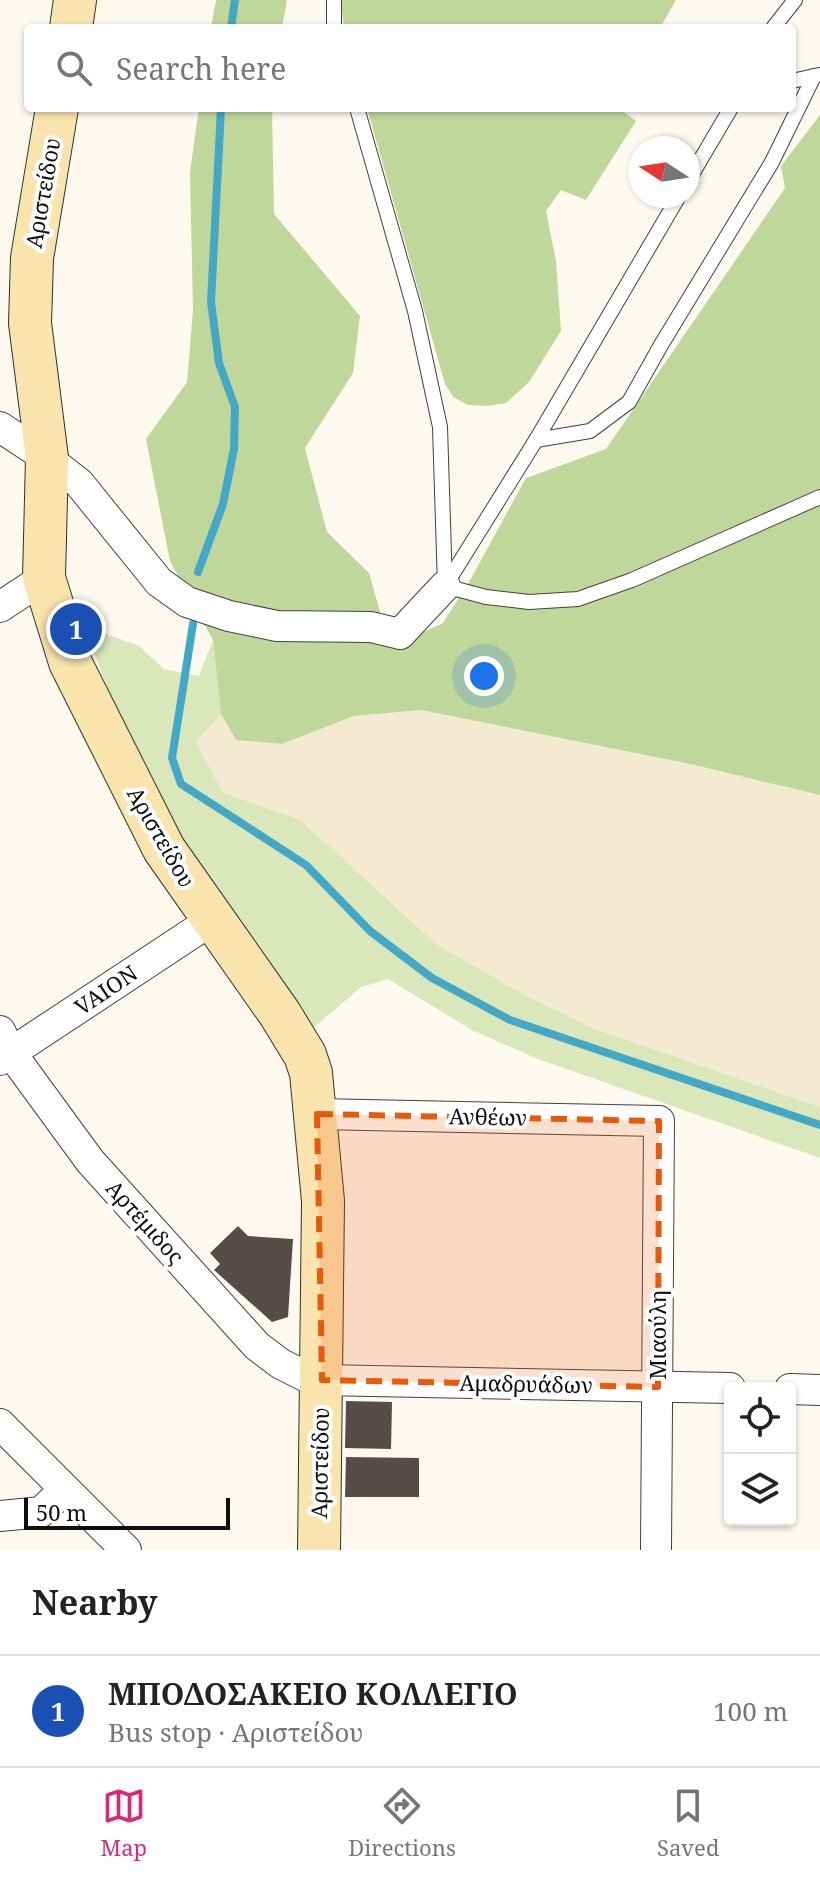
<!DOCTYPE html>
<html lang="en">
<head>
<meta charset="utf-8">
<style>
  :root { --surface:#fff; --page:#f2f2f2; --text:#222; --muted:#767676; --line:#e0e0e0; --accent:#db2777 }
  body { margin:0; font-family:"Noto Serif",serif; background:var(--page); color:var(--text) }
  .controls { position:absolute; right:24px; bottom:24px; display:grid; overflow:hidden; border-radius:8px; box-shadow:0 2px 6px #0004 }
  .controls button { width:72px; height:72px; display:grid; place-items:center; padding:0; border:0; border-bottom:2px solid var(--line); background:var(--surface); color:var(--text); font:40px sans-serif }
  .compass { position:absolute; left:628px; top:136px; width:72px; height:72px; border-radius:50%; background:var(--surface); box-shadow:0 2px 6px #0004; rotate:282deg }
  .scale { position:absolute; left:24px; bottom:20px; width:206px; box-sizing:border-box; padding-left:8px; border:4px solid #0e0e0e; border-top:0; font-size:22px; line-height:28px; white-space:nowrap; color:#0e0e0e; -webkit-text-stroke:6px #fff; paint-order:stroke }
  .you { position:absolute; left:484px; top:676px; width:28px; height:28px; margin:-20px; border:6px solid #fff; border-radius:50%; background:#1a73e8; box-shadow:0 0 0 12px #1a73e833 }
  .badge { display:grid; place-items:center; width:52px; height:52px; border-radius:50%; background:var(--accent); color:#fff; font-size:26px; font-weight:700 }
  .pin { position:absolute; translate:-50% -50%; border:4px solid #fff; box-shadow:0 2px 8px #0006 }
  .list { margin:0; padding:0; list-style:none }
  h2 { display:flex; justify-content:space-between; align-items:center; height:104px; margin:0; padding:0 32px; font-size:34px }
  h2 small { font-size:26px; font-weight:400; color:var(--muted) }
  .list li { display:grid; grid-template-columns:52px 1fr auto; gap:24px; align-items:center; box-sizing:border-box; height:112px; padding:0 32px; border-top:2px solid var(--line) }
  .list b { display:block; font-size:30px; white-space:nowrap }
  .list p { margin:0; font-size:26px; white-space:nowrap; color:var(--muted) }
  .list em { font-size:26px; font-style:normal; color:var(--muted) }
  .icon { flex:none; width:44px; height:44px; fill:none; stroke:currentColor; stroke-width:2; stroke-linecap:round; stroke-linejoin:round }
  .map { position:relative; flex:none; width:820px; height:1550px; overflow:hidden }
  .search { position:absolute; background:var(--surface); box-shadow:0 2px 6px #0004; left:24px; right:24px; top:24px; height:88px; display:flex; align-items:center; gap:20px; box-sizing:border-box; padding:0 28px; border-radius:8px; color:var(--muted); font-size:30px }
  .sheet { height:216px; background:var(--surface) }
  nav { display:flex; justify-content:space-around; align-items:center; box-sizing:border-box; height:112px; border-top:2px solid var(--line); background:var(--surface); font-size:22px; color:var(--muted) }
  nav a { display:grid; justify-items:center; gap:4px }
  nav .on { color:var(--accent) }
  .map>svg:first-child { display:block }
  .farmland { fill:#f3ead1 }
  .green { fill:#d9e7bb }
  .forest { fill:#c0d79b }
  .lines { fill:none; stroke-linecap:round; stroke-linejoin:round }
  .stream { stroke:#42a8c5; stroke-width:8 }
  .building { fill:#564d4b }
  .lane-casing { stroke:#414141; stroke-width:16 }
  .street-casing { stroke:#414141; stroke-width:32 }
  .secondary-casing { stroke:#303030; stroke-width:44 }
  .lane { stroke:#fff; stroke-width:14 }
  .street { stroke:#fff; stroke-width:30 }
  .secondary { stroke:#fae4ae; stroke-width:42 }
  .marked { fill:#e8590c; fill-opacity:0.2; stroke:#e8590c; stroke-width:6; stroke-dasharray:16 10; stroke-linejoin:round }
  .labels { text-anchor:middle; stroke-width:8; stroke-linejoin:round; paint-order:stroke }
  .street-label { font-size:22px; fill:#0e0e0e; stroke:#fff }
</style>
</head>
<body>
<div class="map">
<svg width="820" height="1550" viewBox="0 0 820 1550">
  <rect width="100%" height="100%" fill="#fef9ef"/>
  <!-- farmland -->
  <path class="farmland" d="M421 710 690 764 820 795V1107L598 1030 528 997 436 944 300 821 223 793 196 742 221 714 236 740 282 744 355 716Z"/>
  <!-- green -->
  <path class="green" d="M84 626 139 646 164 669 199 676 213 640 221 714 196 742 223 793 300 820 436 944 528 997 598 1030 820 1107V1158L538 1059 472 1030 388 979 361 987 311 1030 166 840Z"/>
  <!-- forest -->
  <g class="forest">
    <path d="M216 0H287L282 28H211Z"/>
    <path d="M341 0H676L660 28H344Z"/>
    <path d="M199 108H272L274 214 360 316 353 373 305 448 327 532 369 573 390 647 443 623 469 582 526 478 606 449 785 188 781 166 820 115V795L690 764 421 710 354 716 282 744 236 740 221 714 213 640 170 561 146 439 187 382 193 310 190 172Z"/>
    <path d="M367 108H618L636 121 586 200 561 190 546 211 556 261 561 331 529 382 506 403 487 406 468 405 453 397 445 384Z"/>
  </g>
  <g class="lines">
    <!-- stream -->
    <g class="stream">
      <path d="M231 28 235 0"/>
      <path d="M198 572 223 504 234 449 235 407 219 363 211 302 221 108"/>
      <path d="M193 624 172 758 181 784 306 865 370 931 432 978 510 1020 820 1125"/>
    </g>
  </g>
  <!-- building -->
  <g class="building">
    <path d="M238 1226 248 1236 293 1239 288 1317 272 1322 214 1270 220 1264 210 1253Z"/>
    <path d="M346 1401 392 1402 391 1449 345 1448Z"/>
    <path d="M346 1457 419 1458V1497H345Z"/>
  </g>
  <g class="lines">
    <defs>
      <g id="lane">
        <path d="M334 0V28"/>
        <path d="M773 28 795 0"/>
        <path d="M792 81 819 75"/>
        <path d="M357 108 415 311 440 427 445 586"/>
        <path d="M688 181 731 108"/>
        <path d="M536 440 590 431 629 402 661 345 772 162 814 76"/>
        <path d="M445 586 536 440 679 196"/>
        <path d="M445 586 486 597 529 602 578 599 632 580 820 497"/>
      </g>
      <g id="street">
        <path d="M0 427 47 458 79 483 159 582 187 602 229 616 277 626 371 627 400 634 445 586"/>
        <path d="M0 607 44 578"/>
        <path d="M0 1031 11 1053 90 1161 257 1346 281 1364 309 1378 322 1380 730 1388"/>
        <path d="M0 1060 212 920"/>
        <path d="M317 1114 659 1121 656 1550"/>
        <path d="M790 1389 820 1390"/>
        <path d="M0 1424 126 1550"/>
        <path d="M0 1516 41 1512 64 1490"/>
      </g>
      <g id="secondary">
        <path d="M71 28 75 0"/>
        <path d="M57 108 32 258 30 323 47 458 44 578 70 662 164 849 280 1014 305 1055 311 1073 323 1201 319 1550"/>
      </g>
    </defs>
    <!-- lane casing -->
    <use href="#lane" class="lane-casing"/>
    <!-- street casing -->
    <use href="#street" class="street-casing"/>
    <!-- secondary casing -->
    <use href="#secondary" class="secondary-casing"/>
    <!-- lane -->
    <use href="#lane" class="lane"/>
    <!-- street -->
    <use href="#street" class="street"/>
    <!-- secondary -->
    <use href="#secondary" class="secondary"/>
  </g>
  <!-- marked area -->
  <path class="marked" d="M317 1114 659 1121 658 1387 322 1380Z"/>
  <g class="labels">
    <!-- street labels -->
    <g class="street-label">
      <text transform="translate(43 193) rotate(-80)" y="8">Αριστείδου</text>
      <text transform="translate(161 837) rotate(60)" y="8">Αριστείδου</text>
      <text transform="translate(106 990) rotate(-34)" y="8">VAION</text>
      <text transform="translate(488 1117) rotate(1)" y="8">Ανθέων</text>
      <text transform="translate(145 1222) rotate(48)" y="8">Αρτέμιδος</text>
      <text transform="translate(658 1335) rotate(-90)" y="8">Μιαούλη</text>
      <text transform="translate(526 1384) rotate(1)" y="8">Αμαδρυάδων</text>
      <text transform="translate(320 1463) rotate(-89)" y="8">Αριστείδου</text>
    </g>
  </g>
</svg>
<div class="controls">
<button><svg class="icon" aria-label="locate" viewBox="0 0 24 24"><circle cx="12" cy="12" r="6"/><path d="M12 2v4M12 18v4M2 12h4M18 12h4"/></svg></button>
<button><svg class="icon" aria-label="layers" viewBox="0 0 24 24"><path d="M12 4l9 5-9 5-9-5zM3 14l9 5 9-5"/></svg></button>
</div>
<svg class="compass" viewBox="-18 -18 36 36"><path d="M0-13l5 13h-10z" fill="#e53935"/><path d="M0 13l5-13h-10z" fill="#767676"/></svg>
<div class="scale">50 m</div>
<div class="you"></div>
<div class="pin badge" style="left:76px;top:629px;background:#1a4fb4">1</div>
<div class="search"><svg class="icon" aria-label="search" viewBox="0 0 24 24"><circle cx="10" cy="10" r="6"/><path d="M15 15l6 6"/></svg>Search here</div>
</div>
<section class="sheet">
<h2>Nearby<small></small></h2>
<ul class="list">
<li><span class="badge" style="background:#1a4fb4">1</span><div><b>ΜΠΟΔΟΣΑΚΕΙΟ ΚΟΛΛΕΓΙΟ</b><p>Bus stop · Αριστείδου</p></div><em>100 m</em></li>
</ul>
</section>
<nav>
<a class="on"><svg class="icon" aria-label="map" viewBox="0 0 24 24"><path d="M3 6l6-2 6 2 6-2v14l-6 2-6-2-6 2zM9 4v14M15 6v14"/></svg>Map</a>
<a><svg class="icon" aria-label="directions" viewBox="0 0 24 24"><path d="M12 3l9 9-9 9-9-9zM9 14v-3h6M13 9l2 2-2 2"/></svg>Directions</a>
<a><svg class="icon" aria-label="saved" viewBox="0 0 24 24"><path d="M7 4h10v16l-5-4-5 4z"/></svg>Saved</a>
</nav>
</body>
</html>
